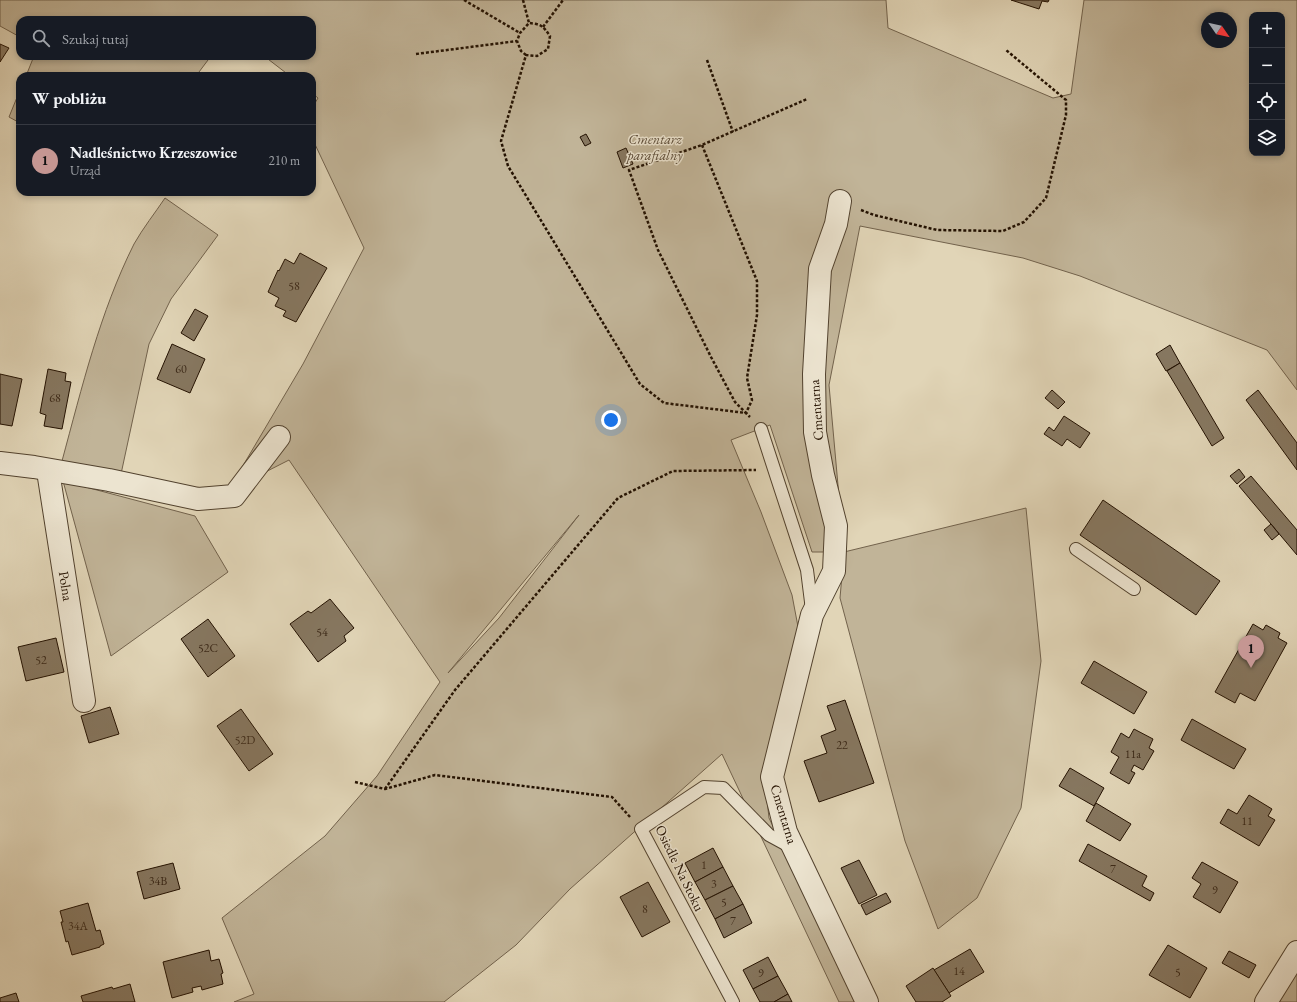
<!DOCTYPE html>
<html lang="pl">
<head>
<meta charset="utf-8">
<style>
  :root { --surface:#171b24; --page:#242831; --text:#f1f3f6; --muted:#9ea1a6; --line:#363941; --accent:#c59692 }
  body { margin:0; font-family:"EB Garamond",serif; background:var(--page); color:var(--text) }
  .controls { position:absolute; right:12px; top:12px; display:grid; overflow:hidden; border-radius:8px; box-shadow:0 2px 6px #0003 }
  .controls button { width:36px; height:36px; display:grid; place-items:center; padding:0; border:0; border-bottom:1px solid var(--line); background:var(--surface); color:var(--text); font:20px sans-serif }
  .compass { position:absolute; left:1201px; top:12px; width:36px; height:36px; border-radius:50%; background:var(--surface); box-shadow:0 2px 6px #0003; rotate:124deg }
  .you { position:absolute; left:611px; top:420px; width:14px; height:14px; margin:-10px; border:3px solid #fff; border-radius:50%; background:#1a73e8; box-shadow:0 0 0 6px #1a73e833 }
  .badge { display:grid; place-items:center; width:26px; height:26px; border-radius:50%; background:var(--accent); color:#111; font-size:13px; font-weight:700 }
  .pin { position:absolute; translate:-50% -33px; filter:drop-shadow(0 1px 2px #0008) }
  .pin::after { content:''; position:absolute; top:21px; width:14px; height:12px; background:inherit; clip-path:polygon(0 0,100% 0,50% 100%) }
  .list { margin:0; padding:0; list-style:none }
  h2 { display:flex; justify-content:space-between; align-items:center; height:52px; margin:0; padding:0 16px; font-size:17px }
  h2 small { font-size:13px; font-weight:400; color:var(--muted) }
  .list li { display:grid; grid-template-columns:26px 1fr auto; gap:12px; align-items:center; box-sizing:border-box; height:72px; padding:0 16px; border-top:1px solid var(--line) }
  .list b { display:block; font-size:15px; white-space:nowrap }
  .list p { margin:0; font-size:13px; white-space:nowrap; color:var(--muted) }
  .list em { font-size:13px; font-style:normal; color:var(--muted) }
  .icon { flex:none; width:22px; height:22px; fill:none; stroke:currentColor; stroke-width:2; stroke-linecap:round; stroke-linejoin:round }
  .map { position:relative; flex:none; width:1297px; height:1002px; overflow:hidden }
  .search { position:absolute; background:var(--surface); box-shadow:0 2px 6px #0003; left:16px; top:16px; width:300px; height:44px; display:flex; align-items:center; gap:10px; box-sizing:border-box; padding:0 14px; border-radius:12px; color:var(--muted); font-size:15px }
  .panel { position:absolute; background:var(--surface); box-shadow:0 2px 6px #0003; left:16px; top:72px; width:300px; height:124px; border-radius:12px }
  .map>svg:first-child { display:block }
  .green { fill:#c1b498; stroke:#72624c; fill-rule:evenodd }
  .building { fill:#867760; stroke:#231101 }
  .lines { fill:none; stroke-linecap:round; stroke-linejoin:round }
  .lane-casing { stroke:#52422e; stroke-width:14 }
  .street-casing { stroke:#52422e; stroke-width:24 }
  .path { stroke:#231101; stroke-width:2.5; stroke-dasharray:3 2; stroke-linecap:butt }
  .lane { stroke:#ece4d0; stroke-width:12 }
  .street { stroke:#ece4d0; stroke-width:22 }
  .labels { text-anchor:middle; stroke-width:3; stroke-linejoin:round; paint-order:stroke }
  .number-label { font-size:12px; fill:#3c2a19 }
  .park-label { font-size:14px; font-style:italic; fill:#5a4a36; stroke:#ece4d0 }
  .street-label { font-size:14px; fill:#231101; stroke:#ece4d0 }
</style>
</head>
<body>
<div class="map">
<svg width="1297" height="1002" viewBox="0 0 1297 1002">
  <rect width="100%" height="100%" fill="#e1d5b7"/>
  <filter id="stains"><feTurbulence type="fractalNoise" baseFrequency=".005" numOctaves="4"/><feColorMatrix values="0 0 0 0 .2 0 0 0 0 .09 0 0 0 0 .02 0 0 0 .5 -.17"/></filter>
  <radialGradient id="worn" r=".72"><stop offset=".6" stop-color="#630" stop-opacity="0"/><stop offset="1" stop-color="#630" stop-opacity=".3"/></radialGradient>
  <!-- green -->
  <g class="green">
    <path d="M0 0H886L888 28 1053 98 1071 94 1084 0H1297V390L1267 350 1080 276 1023 258 860 226 829 385 844 552 1026 508 1041 661 1021 808 977 898 938 929 905 841 840 598 844 552H812L770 425 731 440 761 512 792 595 799 632 764 773 769 818 859 1002H839L722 754 570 889 516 945 444 1002H234L254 994 222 918 325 836 377 776 440 682 289 460 228 491 303 364 364 248 312 138V108L318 98 312 93V76H290L264 56H312V20H20V37L0 26ZM1252 15H1282V153H1252ZM1207 18H1231V42H1207ZM579 515 499 618 448 673Z"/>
    <path d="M34 56H211L196 76H26Z"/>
    <path d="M20 90V123L9 117Z"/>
    <path d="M165 198 218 235 171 299 149 344 121 474 62 461C82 387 100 312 134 244 143 228 155 213 165 198Z"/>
    <path d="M63 481 195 516 228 572 111 656Z"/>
    <path d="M1297 972V1002H1277Z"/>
  </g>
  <!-- building -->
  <g class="building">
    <path d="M1011 0H1049L1048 2 1042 1 1039 9Z"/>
    <path d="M0 44 9 48 0 62Z"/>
    <path d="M586 134 591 143 585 146 580 137Z"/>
    <path d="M626 148 633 164 623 168 617 152Z"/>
    <path d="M300 253 327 268 296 322 283 316 286 311 275 306 279 298 268 292 278 270 279 271 285 259 294 264Z"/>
    <path d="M195 309 208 316 194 341 181 333Z"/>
    <path d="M172 344 205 359 190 393 157 379Z"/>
    <path d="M1170 345 1180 363 1166 371 1156 354Z"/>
    <path d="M1180 363 1224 438 1212 446 1167 371Z"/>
    <path d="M48 369 66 373 65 381 71 382 62 429 44 426 46 415 40 413Z"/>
    <path d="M0 374 22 379 12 426 0 424Z"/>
    <path d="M1052 390 1065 402 1058 409 1045 398Z"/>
    <path d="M1258 390 1297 443V470L1246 400Z"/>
    <path d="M1064 416 1090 433 1080 448 1067 439 1062 446 1044 434 1049 427 1054 431Z"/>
    <path d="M1239 469 1245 477 1237 484 1230 476Z"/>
    <path d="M1251 476 1297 530V555L1239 486Z"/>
    <path d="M1103 500 1220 581 1196 615 1080 535Z"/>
    <path d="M1271 524 1279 534 1272 540 1264 530Z"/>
    <path d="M330 599 354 628 344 636 346 641 318 662 290 624 308 611 311 613Z"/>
    <path d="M208 619 235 656 208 677 181 639Z"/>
    <path d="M1253 624 1263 630 1266 625 1280 633 1278 638 1287 643 1255 701 1240 693 1235 703 1215 692Z"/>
    <path d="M56 638 64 672 26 681 18 647Z"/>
    <path d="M1094 661 1147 692 1134 714 1081 683Z"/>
    <path d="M845 700 874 783 819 802 804 761 827 753 821 736 836 730 827 706Z"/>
    <path d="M110 707 119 734 89 743 81 716Z"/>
    <path d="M241 709 273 754 249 771 217 726Z"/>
    <path d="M1192 719 1246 749 1234 769 1181 740Z"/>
    <path d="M1134 729 1153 739 1149 748 1154 751 1143 770 1134 765 1131 771 1135 773 1129 784 1110 773 1119 757 1111 752 1121 733 1129 738Z"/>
    <path d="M1070 768 1104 788 1094 806 1059 786Z"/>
    <path d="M1249 795 1272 809 1268 816 1275 820 1259 846 1220 823 1228 809 1237 814Z"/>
    <path d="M1096 803 1131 824 1120 841 1086 821Z"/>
    <path d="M1088 844 1147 876 1142 886 1154 893 1150 901 1079 861Z"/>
    <path d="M713 848 723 867 695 882 685 863Z"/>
    <path d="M859 860 877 895 859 904 841 868Z"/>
    <path d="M1202 862 1238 882 1220 913 1193 897 1201 884 1192 878Z"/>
    <path d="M173 863 180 889 144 899 137 872Z"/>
    <path d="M723 867 733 886 705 900 695 882Z"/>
    <path d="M648 882 670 922 642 937 620 897Z"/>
    <path d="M733 886 743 904 715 919 705 900Z"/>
    <path d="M886 893 891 902 866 915 861 905Z"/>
    <path d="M88 903 96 931 100 930 104 944 100 946V947L72 955 68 941 66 942 61 922H63L60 911Z"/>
    <path d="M743 904 752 923 724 938 715 919Z"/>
    <path d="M1168 945 1207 968 1190 998 1149 975Z"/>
    <path d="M970 949 984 972 949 993 934 970Z"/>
    <path d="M209 950 211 961 219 959 223 973 221 974 223 984 202 990 201 986 192 988 193 992 172 998 163 962Z"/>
    <path d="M1229 951 1256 965 1249 978 1222 963Z"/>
    <path d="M768 957 778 976 753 989 743 970Z"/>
    <path d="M933 968 951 996 942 1002H916L906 986Z"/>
    <path d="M778 976 788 994 774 1002H760L753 989Z"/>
    <path d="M130 984 135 1002H83L81 996 112 987 113 989Z"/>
    <path d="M16 993 19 1002H0V998Z"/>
    <path d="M788 994 792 1002H774Z"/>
  </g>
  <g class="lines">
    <defs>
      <g id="lane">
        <path d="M761 429 807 570 812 610"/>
        <path d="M1076 549 1134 589"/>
        <path d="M733 1002 641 829 704 787 723 788 769 835 791 847"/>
      </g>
      <g id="street">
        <path d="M840 201 836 224 820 269 814 374 815 432 823 475 836 526 834 571 812 615 772 777 786 832 867 1002"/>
        <path d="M0 463 34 467 109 480 198 499 234 496 279 437"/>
        <path d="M48 471 84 701"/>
        <path d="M1266 1002 1297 952"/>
      </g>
    </defs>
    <!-- lane casing -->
    <use href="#lane" class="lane-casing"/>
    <!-- street casing -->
    <use href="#street" class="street-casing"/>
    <!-- path -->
    <g class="path">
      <path d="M464 0 520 33"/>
      <path d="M523 0 529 23"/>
      <path d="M543 27 563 0"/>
      <path d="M416 54 517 41"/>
      <path d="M526 55 521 51 517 41 520 33 529 23C541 24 543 26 550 36L548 49 537 56 526 55 501 141 508 166 640 384 664 403 746 413 735 402 711 357 658 250 629 170 702 145 807 99"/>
      <path d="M707 60 733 132"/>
      <path d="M702 145 757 281V315L747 378 752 400 746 413 750 417"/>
      <path d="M861 210 874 215 937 230 1003 231 1024 222 1046 198 1066 115V100L1006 50"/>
      <path d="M355 782 385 789 435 775 612 797 630 817"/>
      <path d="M385 789 455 690 618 498 673 471 756 470"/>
    </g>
    <!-- lane -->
    <use href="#lane" class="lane"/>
    <!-- street -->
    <use href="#street" class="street"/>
  </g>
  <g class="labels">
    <!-- number labels -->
    <g class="number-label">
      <text x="294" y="290">58</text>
      <text x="181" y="373">60</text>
      <text x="55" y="402">68</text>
      <text x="322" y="636">54</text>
      <text x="208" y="652">52C</text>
      <text x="41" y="664">52</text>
      <text x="245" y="744">52D</text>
      <text x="842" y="749">22</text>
      <text x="1133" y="758">11a</text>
      <text x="1247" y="825">11</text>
      <text x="704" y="869">1</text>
      <text x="1113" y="873">7</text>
      <text x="158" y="885">34B</text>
      <text x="714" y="888">3</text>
      <text x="1215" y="894">9</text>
      <text x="724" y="906">5</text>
      <text x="645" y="913">8</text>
      <text x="733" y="925">7</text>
      <text x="78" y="930">34A</text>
      <text x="959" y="975">14</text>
      <text x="1178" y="976">5</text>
      <text x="761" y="977">9</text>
    </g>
    <!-- park labels -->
    <g class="park-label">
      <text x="655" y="144">Cmentarz<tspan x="655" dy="16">parafialny</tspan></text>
    </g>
    <!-- street labels -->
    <g class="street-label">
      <text transform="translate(816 410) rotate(-94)" y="5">Cmentarna</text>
      <text transform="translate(66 586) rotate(81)" y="5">Polna</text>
      <text transform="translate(784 814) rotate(73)" y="5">Cmentarna</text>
      <text transform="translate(680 868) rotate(64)" y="5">Osiedle Na Stoku</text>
    </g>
  </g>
  <rect width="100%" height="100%" filter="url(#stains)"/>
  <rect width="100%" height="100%" fill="url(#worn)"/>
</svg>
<div class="controls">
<button>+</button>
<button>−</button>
<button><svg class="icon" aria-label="locate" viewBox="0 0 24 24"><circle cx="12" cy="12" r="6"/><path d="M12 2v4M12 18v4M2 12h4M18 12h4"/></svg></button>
<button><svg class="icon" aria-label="layers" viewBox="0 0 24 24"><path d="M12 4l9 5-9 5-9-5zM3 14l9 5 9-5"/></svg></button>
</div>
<svg class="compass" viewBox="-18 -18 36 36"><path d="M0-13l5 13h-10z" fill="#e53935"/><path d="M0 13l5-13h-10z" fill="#9ea1a6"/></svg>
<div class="you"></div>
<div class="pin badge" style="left:1251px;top:668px">1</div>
<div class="search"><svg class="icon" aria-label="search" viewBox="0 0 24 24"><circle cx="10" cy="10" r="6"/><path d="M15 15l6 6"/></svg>Szukaj tutaj</div>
<section class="panel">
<h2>W pobliżu<small></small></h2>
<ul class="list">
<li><span class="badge">1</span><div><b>Nadleśnictwo Krzeszowice</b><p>Urząd</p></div><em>210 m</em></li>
</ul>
</section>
</div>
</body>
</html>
